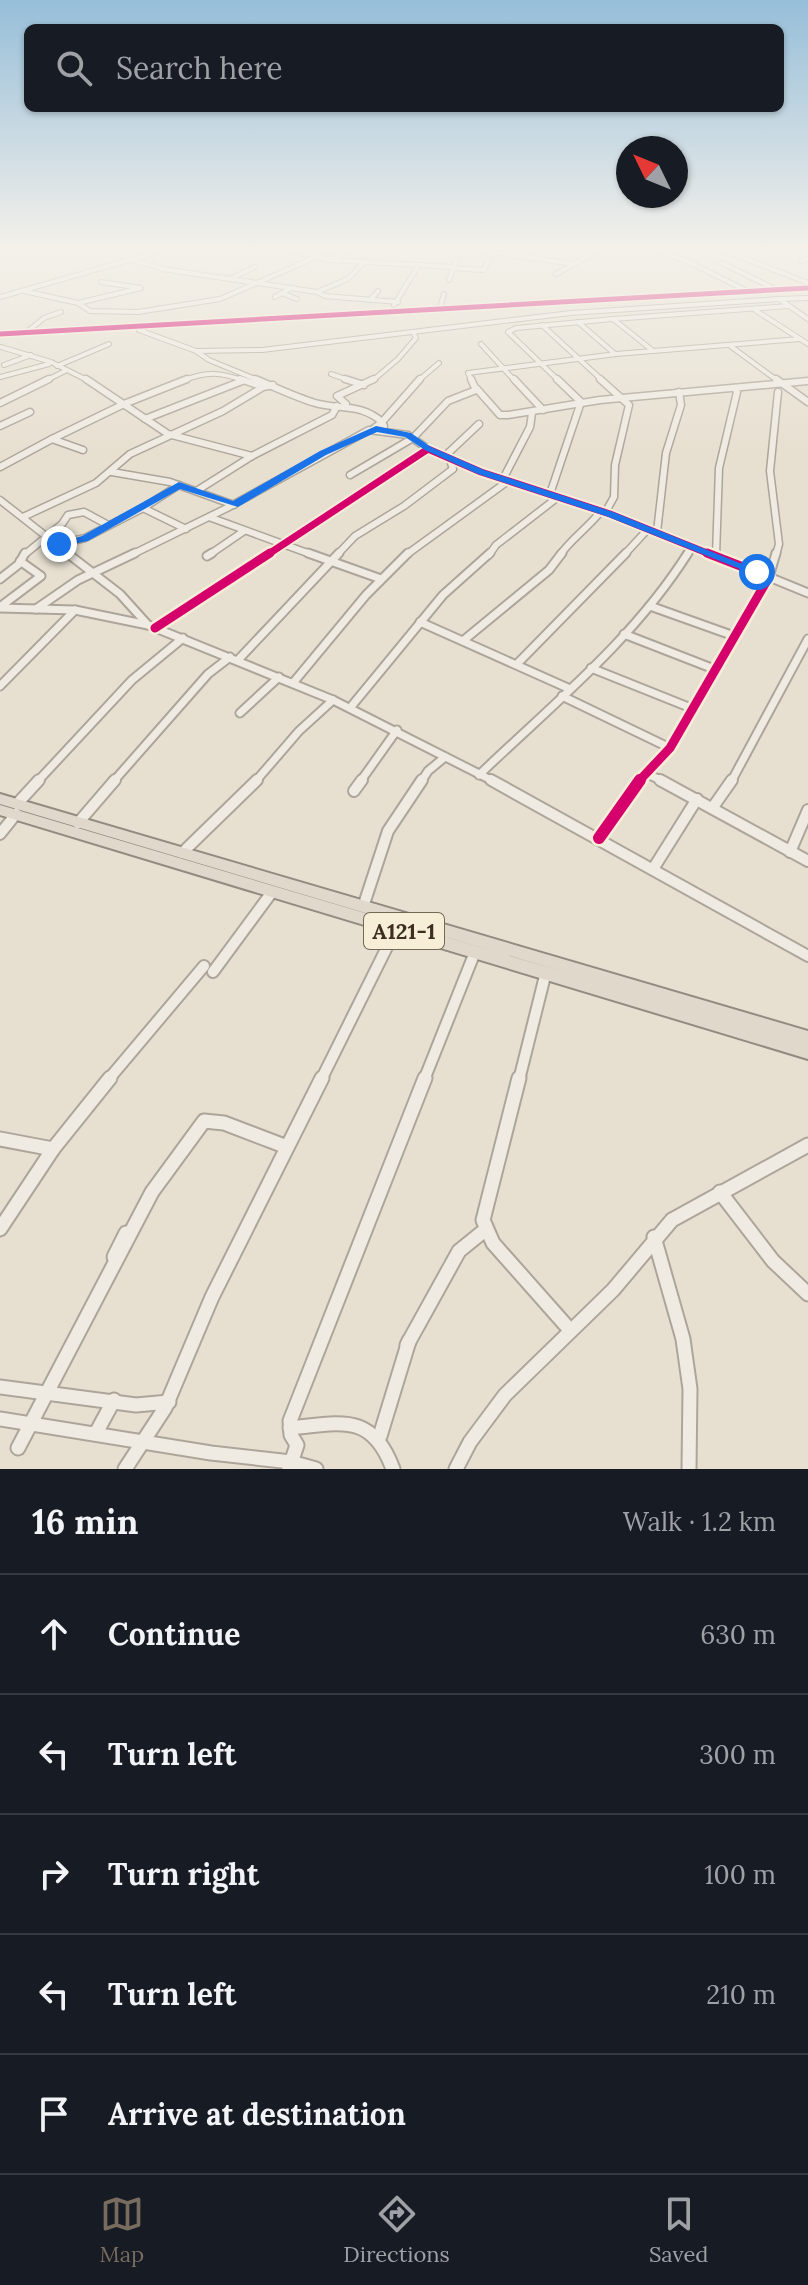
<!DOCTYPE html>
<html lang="en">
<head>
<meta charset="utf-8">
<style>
  :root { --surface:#171b24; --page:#20242c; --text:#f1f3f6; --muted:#9ea1a6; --line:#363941; --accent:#786c5e }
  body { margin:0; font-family:Lora,serif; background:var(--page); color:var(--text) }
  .compass { position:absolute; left:616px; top:136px; width:72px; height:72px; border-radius:50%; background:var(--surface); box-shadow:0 2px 6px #0004; rotate:313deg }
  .stop { position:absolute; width:24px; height:24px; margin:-18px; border:6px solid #1a73e8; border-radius:50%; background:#fff }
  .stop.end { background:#1a73e8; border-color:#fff; box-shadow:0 2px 8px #0008 }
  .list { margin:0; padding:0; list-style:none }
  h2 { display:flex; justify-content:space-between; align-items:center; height:104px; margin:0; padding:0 32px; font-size:34px }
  h2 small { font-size:26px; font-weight:400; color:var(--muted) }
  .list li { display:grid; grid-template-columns:52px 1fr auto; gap:24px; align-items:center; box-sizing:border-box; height:120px; padding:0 32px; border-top:2px solid var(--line) }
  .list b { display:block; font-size:30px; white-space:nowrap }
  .list em { font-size:26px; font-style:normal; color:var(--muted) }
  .icon { flex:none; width:44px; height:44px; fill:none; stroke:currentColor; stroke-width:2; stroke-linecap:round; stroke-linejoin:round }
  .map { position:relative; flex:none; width:808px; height:1469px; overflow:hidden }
  .search { position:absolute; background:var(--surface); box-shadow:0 2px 6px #0004; left:24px; right:24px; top:24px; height:88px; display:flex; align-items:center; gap:20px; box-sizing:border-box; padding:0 28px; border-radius:12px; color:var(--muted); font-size:30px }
  .sheet { height:704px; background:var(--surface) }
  nav { display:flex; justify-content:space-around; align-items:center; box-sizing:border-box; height:112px; border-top:2px solid var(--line); background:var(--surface); font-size:22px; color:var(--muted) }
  nav a { display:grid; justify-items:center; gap:4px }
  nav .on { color:var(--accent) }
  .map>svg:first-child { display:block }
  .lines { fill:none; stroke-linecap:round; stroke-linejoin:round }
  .minor-far4-casing { stroke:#ada599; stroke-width:6 }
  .minor-far3-casing { stroke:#ada599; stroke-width:9 }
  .minor-far2-casing { stroke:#ada599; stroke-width:11 }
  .minor-far1-casing { stroke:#ada599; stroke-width:14 }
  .minor-casing { stroke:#ada599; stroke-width:17 }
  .trunk-casing { stroke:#928b80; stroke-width:4 }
  .minor-far4 { stroke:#efebe3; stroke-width:4 }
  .minor-far3 { stroke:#efebe3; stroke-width:6 }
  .minor-far2 { stroke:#efebe3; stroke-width:7 }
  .minor-far1 { stroke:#efebe3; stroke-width:10 }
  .minor { stroke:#efebe3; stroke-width:13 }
  .trunk { fill:#e0d9cb; fill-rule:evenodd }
  .cycleway-far3-casing { stroke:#f7eed8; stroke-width:8 }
  .cycleway-far2-casing { stroke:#f7eed8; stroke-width:11 }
  .cycleway-far1-casing { stroke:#f7eed8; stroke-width:14 }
  .cycleway-casing { stroke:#f7eed8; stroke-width:17 }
  .cycleway-far3 { stroke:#d6006c; stroke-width:5 }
  .cycleway-far2 { stroke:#d6006c; stroke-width:7 }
  .cycleway-far1 { stroke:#d6006c; stroke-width:9 }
  .cycleway { stroke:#d6006c; stroke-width:12 }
  .route { fill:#1a73e8 }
  .labels { text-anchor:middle; stroke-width:8; stroke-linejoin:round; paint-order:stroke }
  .shield { fill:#f7eed8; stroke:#756857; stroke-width:2 }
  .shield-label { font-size:22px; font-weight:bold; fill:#3d2e20 }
</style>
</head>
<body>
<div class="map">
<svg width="808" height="1469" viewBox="0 0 808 1469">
  <rect width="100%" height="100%" fill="#e7e0d1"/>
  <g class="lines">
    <defs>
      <g id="minor-far4">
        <path d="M272 247 332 260 453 267"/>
        <path d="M647 247 691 263 745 290"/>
        <path d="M715 247 808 283"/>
        <path d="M332 259 358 247"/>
        <path d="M133 260 163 269 317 292 325 296 398 302"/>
        <path d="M801 261 808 259"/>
        <path d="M722 263 775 289"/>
        <path d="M452 268 484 270 494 247"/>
        <path d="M556 274 605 247"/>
        <path d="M230 279 255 267"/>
        <path d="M449 280 461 247 573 264"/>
        <path d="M24 291 78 303 90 311 138 312 220 299 316 257"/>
        <path d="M317 292 348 279 364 262"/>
        <path d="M284 294 297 299"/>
        <path d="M0 297 175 247"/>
        <path d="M275 297 291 288"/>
        <path d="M808 298 779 299 808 319"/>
        <path d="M370 300 378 291"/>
        <path d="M78 303 141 288 101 282"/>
        <path d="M394 305 418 266"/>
        <path d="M440 308 444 294"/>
        <path d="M755 310 808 344"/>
        <path d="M578 322 615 354"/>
        <path d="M542 325 603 381"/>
        <path d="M139 330 196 351"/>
        <path d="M28 331 44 318 61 312"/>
        <path d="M0 334 808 288"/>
        <path d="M481 344 515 381"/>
        <path d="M729 345 778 381"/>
        <path d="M1 347 51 362 89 381"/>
        <path d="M652 350 613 319 788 306"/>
        <path d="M4 365 31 355"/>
        <path d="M57 366 109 344"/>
        <path d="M331 374 351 381"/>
        <path d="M0 377 49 364"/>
        <path d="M45 381 65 371"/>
        <path d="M182 381C208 371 220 372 245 381"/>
        <path d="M260 381 209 360 196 351 262 350 571 313 779 299"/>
        <path d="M372 381 398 359 416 338 414 334"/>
        <path d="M418 381 439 363"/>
        <path d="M472 381 468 373 616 354 800 339"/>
        <path d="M559 381 508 332 516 328 613 319"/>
      </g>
      <g id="minor-far3">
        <path d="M86 379 168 434 252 456"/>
        <path d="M240 379 261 386"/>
        <path d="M255 379C275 387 295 397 315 403 340 410 361 403 382 422L373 429"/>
        <path d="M345 379 364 385"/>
        <path d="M514 379 543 410"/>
        <path d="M600 379 629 405 615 465 614 497 605 513"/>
        <path d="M776 379 808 402"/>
        <path d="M477 389 500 415H508L600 400 808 381"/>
        <path d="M0 403 49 379"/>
        <path d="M346 404 337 396 374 379"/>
        <path d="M145 419 242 381"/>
        <path d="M0 426 30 412"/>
        <path d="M384 426 382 422 420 379"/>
        <path d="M83 450 52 439 124 404 187 379"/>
        <path d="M445 456 479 424"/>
        <path d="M0 467 52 439"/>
        <path d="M112 472 170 482 234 505"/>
        <path d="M350 475 413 438 448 401 476 390 471 379"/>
        <path d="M503 479 530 427 532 413"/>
        <path d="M198 490 252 456 332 415 337 406"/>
        <path d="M550 494 581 402 557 379"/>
        <path d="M0 500 70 555"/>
        <path d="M143 508 179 485"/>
        <path d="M23 517 96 483 130 454 223 411 263 387 273 385"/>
        <path d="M209 517 313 555"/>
        <path d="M657 532 666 453 681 405 679 392"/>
        <path d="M60 544 85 538 143 508 186 529"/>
        <path d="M24 555 62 524 68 515 84 512 108 525"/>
        <path d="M131 555 227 508 369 430 408 435 428 449"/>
        <path d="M209 555 244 531"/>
        <path d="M267 555 428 449 481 472 610 514 712 555"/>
        <path d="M337 555 355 536 404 506 453 469 449 457"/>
        <path d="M406 555 508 481"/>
        <path d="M489 555 496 545 558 497"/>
        <path d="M560 555C572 538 589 527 601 511"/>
        <path d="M624 555 648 529"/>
        <path d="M687 555 692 546"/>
        <path d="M716 555 719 468 737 392 735 388"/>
        <path d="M776 555 779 544 770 471 778 392"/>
      </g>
      <g id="minor-far2">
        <path d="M67 553 120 594 148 625"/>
        <path d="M308 553 381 579"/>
        <path d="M776 553 769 577 808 593"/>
        <path d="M207 556 212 553"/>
        <path d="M716 556V553"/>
        <path d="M0 579 19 564 25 553"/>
        <path d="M650 606 734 636"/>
        <path d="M0 607 41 576 20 561"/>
        <path d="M0 608 75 610 148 625 333 700 495 782"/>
        <path d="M36 609 78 580 135 553"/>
        <path d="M420 622 570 689"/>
        <path d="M155 628 270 553"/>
        <path d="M624 634 714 669"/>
        <path d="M464 640 549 570 562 553"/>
        <path d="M238 660 339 553"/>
        <path d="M517 664 626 553"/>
        <path d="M591 668 691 708"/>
        <path d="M293 683 366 595 408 553"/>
        <path d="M0 686 75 610"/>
        <path d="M562 696 670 748"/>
        <path d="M350 708 443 595 490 553"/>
        <path d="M240 713 279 677"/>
        <path d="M645 773 665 782"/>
        <path d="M479 775C553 704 633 640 688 553"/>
        <path d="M37 782 132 680 183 638"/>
        <path d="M113 782 208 674 230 657"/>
        <path d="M255 782 299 731 333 700"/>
        <path d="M360 782 397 730"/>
        <path d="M421 782 428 771 445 757"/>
        <path d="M638 782 670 748 769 577 707 553"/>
        <path d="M731 782 808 639"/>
      </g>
      <g id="minor-far1">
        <path d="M491 780 808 956"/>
        <path d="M660 780 808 861"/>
        <path d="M354 791 362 780"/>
        <path d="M17 804 39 780"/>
        <path d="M713 807 732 780"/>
        <path d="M78 823 115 780"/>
        <path d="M0 834 16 814"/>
        <path d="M599 838 640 780"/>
        <path d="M790 852 808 810"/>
        <path d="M182 853 257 780"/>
        <path d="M653 869 697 799"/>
        <path d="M364 904 388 831 422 780"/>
        <path d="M213 972 272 892"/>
        <path d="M108 1080 204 966"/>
        <path d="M321 1080 396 929"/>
        <path d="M424 1080 475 952"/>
        <path d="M519 1080 546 972"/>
      </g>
      <g id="minor">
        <path d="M519 1078 483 1220 493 1243 570 1330"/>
        <path d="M0 1139 53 1149 0 1229"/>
        <path d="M53 1149 110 1078"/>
        <path d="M720 1192 773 1261 808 1294"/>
        <path d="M654 1237 683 1339 690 1389 689 1469"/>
        <path d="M114 1257 126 1233"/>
        <path d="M407 1345 459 1251 485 1230"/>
        <path d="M0 1387 136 1405 169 1402"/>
        <path d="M0 1419 211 1453 291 1462 316 1469"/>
        <path d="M290 1428C341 1423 372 1412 393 1469"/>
        <path d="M96 1433 114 1400"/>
        <path d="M380 1436 409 1341"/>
        <path d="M18 1448 152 1192 204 1121 224 1123 287 1147"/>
        <path d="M125 1469 165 1408 212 1297 322 1078"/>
        <path d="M289 1469 297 1445 291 1435 290 1421 425 1078"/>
        <path d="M456 1469 470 1442 505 1395 613 1290 672 1220 808 1145"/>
      </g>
      <path id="trunk" d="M0 794 808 1031V1059L0 815V805L564 972 0 804Z"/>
    </defs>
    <!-- minor-far4 casing -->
    <use href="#minor-far4" class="minor-far4-casing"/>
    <!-- minor-far3 casing -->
    <use href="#minor-far3" class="minor-far3-casing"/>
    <!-- minor-far2 casing -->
    <use href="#minor-far2" class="minor-far2-casing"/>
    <!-- minor-far1 casing -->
    <use href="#minor-far1" class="minor-far1-casing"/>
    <!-- minor casing -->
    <use href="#minor" class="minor-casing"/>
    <!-- trunk casing -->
    <use href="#trunk" class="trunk-casing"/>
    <!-- minor-far4 -->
    <use href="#minor-far4" class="minor-far4"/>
    <!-- minor-far3 -->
    <use href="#minor-far3" class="minor-far3"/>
    <!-- minor-far2 -->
    <use href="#minor-far2" class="minor-far2"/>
    <!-- minor-far1 -->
    <use href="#minor-far1" class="minor-far1"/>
    <!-- minor -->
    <use href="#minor" class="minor"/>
    <!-- trunk -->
    <use href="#trunk" class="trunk"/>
    <defs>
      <path id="cycleway-far3" d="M0 334 808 288"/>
      <path id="cycleway-far2" d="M267 555 428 449 481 472 610 514 712 555"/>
      <g id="cycleway-far1">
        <path d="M155 628 270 553"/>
        <path d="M638 782 670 748 769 577 707 553"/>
      </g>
      <path id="cycleway" d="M599 838 640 780"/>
    </defs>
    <!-- cycleway-far3 casing -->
    <use href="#cycleway-far3" class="cycleway-far3-casing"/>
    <!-- cycleway-far2 casing -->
    <use href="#cycleway-far2" class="cycleway-far2-casing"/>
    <!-- cycleway-far1 casing -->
    <use href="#cycleway-far1" class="cycleway-far1-casing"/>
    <!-- cycleway casing -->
    <use href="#cycleway" class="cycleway-casing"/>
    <!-- cycleway-far3 -->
    <use href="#cycleway-far3" class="cycleway-far3"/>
    <!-- cycleway-far2 -->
    <use href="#cycleway-far2" class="cycleway-far2"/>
    <!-- cycleway-far1 -->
    <use href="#cycleway-far1" class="cycleway-far1"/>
    <!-- cycleway -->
    <use href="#cycleway" class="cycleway"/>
  </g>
  <!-- sky -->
  <linearGradient id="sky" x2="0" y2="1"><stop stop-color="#96bed9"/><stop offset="0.55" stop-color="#f4f1ea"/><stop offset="1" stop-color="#f4f1ea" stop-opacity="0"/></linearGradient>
  <rect width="808" height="452" fill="url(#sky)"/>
  <!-- route -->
  <path class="route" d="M376 426 411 433 431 447 484 470 613 512 762 572 753 574 606 516 478 474 425 450 405 437 377 432 326 455 238 507 180 489 88 541 59 547 54 544 82 536 179 482 233 501 320 451Z"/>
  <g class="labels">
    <!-- shield labels -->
    <rect class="shield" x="364" y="913" width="80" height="36" rx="6"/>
    <g class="shield-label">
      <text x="404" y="939">A121-1</text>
    </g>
  </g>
</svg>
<svg class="compass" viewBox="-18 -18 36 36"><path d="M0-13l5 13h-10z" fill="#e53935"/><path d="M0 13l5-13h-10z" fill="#9ea1a6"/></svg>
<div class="stop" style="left:757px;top:572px"></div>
<div class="stop end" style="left:59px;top:544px"></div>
<div class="search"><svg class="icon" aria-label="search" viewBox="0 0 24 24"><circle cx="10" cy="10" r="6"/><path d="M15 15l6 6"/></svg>Search here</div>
</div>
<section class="sheet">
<h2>16 min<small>Walk · 1.2 km</small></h2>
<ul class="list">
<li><svg class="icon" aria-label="ahead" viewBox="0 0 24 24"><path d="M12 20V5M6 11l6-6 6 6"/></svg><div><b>Continue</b></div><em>630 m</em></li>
<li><svg class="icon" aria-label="left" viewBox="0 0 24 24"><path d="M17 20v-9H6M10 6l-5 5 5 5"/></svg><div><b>Turn left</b></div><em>300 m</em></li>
<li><svg class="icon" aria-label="right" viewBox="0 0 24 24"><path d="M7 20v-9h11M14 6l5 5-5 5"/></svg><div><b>Turn right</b></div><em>100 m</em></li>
<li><svg class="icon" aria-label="left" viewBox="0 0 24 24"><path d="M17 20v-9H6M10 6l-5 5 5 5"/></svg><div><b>Turn left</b></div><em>210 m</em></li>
<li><svg class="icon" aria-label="arrive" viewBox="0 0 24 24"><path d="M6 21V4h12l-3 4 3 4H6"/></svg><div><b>Arrive at destination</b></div></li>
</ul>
</section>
<nav>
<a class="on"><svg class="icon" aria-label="map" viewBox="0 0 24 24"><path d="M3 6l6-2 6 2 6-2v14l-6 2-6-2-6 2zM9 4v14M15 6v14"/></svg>Map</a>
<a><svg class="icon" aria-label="directions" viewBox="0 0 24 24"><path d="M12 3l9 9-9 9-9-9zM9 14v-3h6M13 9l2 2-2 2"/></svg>Directions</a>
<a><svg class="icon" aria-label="saved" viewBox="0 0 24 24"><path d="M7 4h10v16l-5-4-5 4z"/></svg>Saved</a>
</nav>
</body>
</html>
